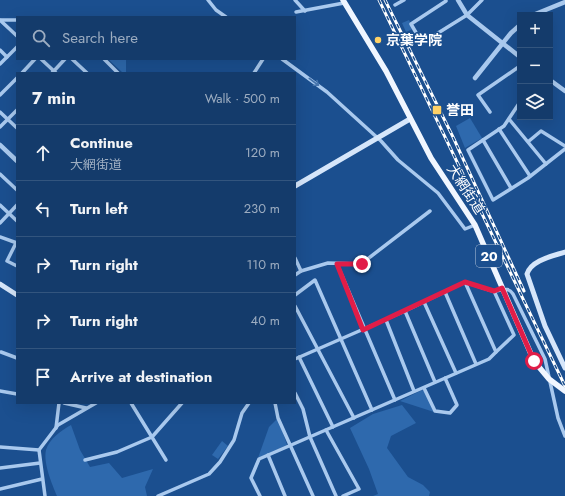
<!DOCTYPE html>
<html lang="en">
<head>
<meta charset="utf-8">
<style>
  :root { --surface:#143b6b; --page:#1d4271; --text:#f1f3f6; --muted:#9dadc1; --line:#33557e }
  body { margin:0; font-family:Jost,"Noto Sans JP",sans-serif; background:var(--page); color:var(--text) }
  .controls { position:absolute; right:12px; top:12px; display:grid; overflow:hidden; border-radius:0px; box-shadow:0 4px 16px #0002 }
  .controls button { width:36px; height:36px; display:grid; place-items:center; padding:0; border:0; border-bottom:1px solid var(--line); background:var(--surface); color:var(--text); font:20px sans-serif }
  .stop { position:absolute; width:12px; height:12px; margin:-9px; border:3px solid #e11d48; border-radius:50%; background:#fff }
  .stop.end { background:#e11d48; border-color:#fff; box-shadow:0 1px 4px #0008 }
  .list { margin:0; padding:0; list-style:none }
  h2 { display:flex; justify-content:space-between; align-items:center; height:52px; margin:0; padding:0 16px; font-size:17px }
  h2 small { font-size:13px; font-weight:400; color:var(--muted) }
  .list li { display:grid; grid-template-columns:26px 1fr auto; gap:12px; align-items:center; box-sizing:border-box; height:56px; padding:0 16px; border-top:1px solid var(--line) }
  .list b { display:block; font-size:15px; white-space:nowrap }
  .list p { margin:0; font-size:13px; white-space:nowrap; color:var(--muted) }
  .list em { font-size:13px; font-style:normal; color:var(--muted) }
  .icon { flex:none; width:22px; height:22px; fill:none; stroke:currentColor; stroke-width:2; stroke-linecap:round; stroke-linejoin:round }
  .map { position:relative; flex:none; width:565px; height:496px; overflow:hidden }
  .search { position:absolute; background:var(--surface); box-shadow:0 4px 16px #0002; left:16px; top:16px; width:280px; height:44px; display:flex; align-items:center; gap:10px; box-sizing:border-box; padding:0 14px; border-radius:0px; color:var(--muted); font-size:15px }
  .panel { position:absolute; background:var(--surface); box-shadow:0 4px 16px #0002; left:16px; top:72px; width:280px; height:332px; border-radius:0px }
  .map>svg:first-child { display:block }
  .green { fill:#2e69ad }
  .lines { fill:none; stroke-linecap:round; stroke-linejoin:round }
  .minor { stroke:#a9c9ee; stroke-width:3.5 }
  .tertiary { stroke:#a9c9ee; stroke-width:4.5 }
  .secondary { stroke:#d6e6fa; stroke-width:5 }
  .primary { stroke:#f0f6ff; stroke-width:5.5 }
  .rail-casing { stroke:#fff; stroke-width:3 }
  .rail { stroke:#1b4f8f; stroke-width:1.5; stroke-dasharray:4.5; stroke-linecap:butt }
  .primary-bridge { stroke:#f0f6ff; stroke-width:5.5 }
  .oneway { stroke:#4674ac }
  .route { stroke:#e11d48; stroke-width:5 }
  .poi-dot { fill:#ffd166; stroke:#1b4f8f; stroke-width:1.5 }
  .labels { text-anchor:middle; stroke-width:3; stroke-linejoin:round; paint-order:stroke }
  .shield { fill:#1b4f8f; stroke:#bbcadd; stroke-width:1 }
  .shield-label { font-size:13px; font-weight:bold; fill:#fff }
  .poi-label { font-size:14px; font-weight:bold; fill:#fff; stroke:#1b4f8f; text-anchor:start }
  .street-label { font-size:14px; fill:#fff; stroke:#1b4f8f }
</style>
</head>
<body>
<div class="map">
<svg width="565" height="496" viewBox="0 0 565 496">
  <rect width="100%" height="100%" fill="#1b4f8f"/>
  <!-- green -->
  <g class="green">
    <path d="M409 20 413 29 406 32 402 23Z"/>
    <path d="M108 59H126V73H123Z"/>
    <path d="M470 118 482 138 465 148 456 126Z"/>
    <path d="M422 390 425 391 434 412 400 401Z"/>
    <path d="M402 405 416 423 391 436 387 448 408 477 423 485 430 492 429 496H373L378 494 369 469 350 428 373 414Z"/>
    <path d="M278 418 287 445 258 458 269 427Z"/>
    <path d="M71 425 80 450 90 467 109 463 122 478 153 469 145 487 147 496H57C52 484 43 463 46 450 49 439 62 430 71 425Z"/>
    <path d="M222 441 228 446 218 459 212 455Z"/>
  </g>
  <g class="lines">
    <!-- minor -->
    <g class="minor">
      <path d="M208 0 216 10 226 17"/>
      <path d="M295 0 305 11"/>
      <path d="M446 1 411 24 422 43 467 15 482 0"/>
      <path d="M395 5 404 0"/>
      <path d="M296 12 344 3"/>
      <path d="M0 20 17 36"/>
      <path d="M1 20H17"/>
      <path d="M0 50 7 57"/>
      <path d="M41 59 56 73"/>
      <path d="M72 59 87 73"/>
      <path d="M104 59 118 73"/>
      <path d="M282 59 327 92 381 141 398 160 438 193 465 229 475 225"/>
      <path d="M0 64 17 47"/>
      <path d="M22 73 35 59"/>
      <path d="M52 73 65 59"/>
      <path d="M254 73 263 59"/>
      <path d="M0 95 17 78"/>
      <path d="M520 102 504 126 468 150 493 200 528 178 565 149"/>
      <path d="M0 112 17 128"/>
      <path d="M490 112 478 95 520 66"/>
      <path d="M509 119 546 164"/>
      <path d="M0 127 17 110"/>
      <path d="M499 129 530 176"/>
      <path d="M483 140 511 188"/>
      <path d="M529 141 541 131 565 146"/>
      <path d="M0 174 17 190"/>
      <path d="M0 205 17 221"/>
      <path d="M0 223 17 205"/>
      <path d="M0 237 17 243"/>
      <path d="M16 243 7 261 17 266"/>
      <path d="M295 258 301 271 328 263 361 264 430 211"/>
      <path d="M337 264 395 400"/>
      <path d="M295 275 301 271"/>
      <path d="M494 291 514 335 496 352"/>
      <path d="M445 292 476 364"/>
      <path d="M295 295 315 280 372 410"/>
      <path d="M424 302 456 373"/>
      <path d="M295 306 354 418"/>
      <path d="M405 311 435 382"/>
      <path d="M386 320 414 391"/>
      <path d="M1 352 17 358"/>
      <path d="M299 357 333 427"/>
      <path d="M295 359 405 311 465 282C474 285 484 289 493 291 501 292 507 285 513 294L545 359 558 418 565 436"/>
      <path d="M424 388 435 411 450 413 457 405 445 378"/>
      <path d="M0 391 17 394"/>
      <path d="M295 393 303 409 310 437 336 496"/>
      <path d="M64 403 86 408"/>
      <path d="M131 403 166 460"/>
      <path d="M275 403 278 418 313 496"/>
      <path d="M56 428 59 403"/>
      <path d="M326 430 359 489 343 496"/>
      <path d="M0 447 39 450"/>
      <path d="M268 455 285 496"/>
      <path d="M85 460 117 452 152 437 182 403"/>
      <path d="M0 468 40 463"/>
      <path d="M0 489 42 479"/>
      <path d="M45 496 39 450 58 425 96 403"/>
      <path d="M158 496 209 474 220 462 234 440 242 413 249 403"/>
      <path d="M260 496 251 478 259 459 489 359 496 352 465 282"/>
    </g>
    <!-- tertiary -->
    <g class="tertiary">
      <path d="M458 0 467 15 520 57"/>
      <path d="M533 15 565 2"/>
      <path d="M475 78 511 33 520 25"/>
      <path d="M550 80 565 91"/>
      <path d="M0 145 17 161"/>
    </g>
    <!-- secondary -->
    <g class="secondary">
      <path d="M295 186 410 119"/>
      <path d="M565 252C553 256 531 260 527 274L545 326 565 368"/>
      <path d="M0 284 17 295"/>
    </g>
    <!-- primary -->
    <path class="primary" d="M343 0 386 71 431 158 475 225 534 361"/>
    <defs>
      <g id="rail">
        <path d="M379 0 565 386"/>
        <path d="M385 0 453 137 524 291"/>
      </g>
    </defs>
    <!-- rail casing -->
    <use href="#rail" class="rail-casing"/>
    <!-- rail -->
    <use href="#rail" class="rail"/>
    <!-- primary-bridge -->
    <path class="primary-bridge" d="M534 361 549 379 565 391"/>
  </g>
  <!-- one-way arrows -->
  <defs><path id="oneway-shaft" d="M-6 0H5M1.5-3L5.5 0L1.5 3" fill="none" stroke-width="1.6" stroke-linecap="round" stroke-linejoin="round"/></defs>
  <use class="oneway" href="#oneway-shaft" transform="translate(314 82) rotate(37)"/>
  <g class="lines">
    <!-- route -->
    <path class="route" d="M362 264H337L363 330 465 282 494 291 502 288 534 361"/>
  </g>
  <!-- markers -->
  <g class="poi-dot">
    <circle cx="378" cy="40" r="4"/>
    <rect x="432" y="105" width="10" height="10" rx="2"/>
  </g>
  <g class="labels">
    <!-- shield labels -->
    <rect class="shield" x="476" y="245" width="26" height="22" rx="3"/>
    <g class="shield-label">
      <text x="489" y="261">20</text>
    </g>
    <!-- poi labels -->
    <g class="poi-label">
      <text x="386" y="45">京葉学院</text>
      <text x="446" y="115">誉田</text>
    </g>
    <!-- street labels -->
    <g class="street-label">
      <text transform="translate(466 189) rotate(57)" y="5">大網街道</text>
    </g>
  </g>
</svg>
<div class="controls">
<button>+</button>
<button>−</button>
<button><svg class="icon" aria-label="layers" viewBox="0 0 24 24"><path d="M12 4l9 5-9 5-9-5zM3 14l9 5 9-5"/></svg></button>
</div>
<div class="stop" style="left:534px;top:361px"></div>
<div class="stop end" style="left:362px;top:264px"></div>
<div class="search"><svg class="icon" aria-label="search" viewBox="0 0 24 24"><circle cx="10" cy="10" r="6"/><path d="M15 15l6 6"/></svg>Search here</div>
<section class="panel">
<h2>7 min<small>Walk · 500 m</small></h2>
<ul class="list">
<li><svg class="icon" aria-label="ahead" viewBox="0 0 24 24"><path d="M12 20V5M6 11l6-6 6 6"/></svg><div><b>Continue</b><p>大網街道</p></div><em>120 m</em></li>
<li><svg class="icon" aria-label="left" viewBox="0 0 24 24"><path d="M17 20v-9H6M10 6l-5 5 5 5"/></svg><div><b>Turn left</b></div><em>230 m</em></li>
<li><svg class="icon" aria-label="right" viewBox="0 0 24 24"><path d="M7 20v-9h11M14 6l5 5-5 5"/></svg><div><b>Turn right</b></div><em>110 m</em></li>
<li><svg class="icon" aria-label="right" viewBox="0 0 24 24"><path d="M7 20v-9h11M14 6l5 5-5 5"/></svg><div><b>Turn right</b></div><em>40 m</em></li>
<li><svg class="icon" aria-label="arrive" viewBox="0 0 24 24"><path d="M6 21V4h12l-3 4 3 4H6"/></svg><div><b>Arrive at destination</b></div></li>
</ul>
</section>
</div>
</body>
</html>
